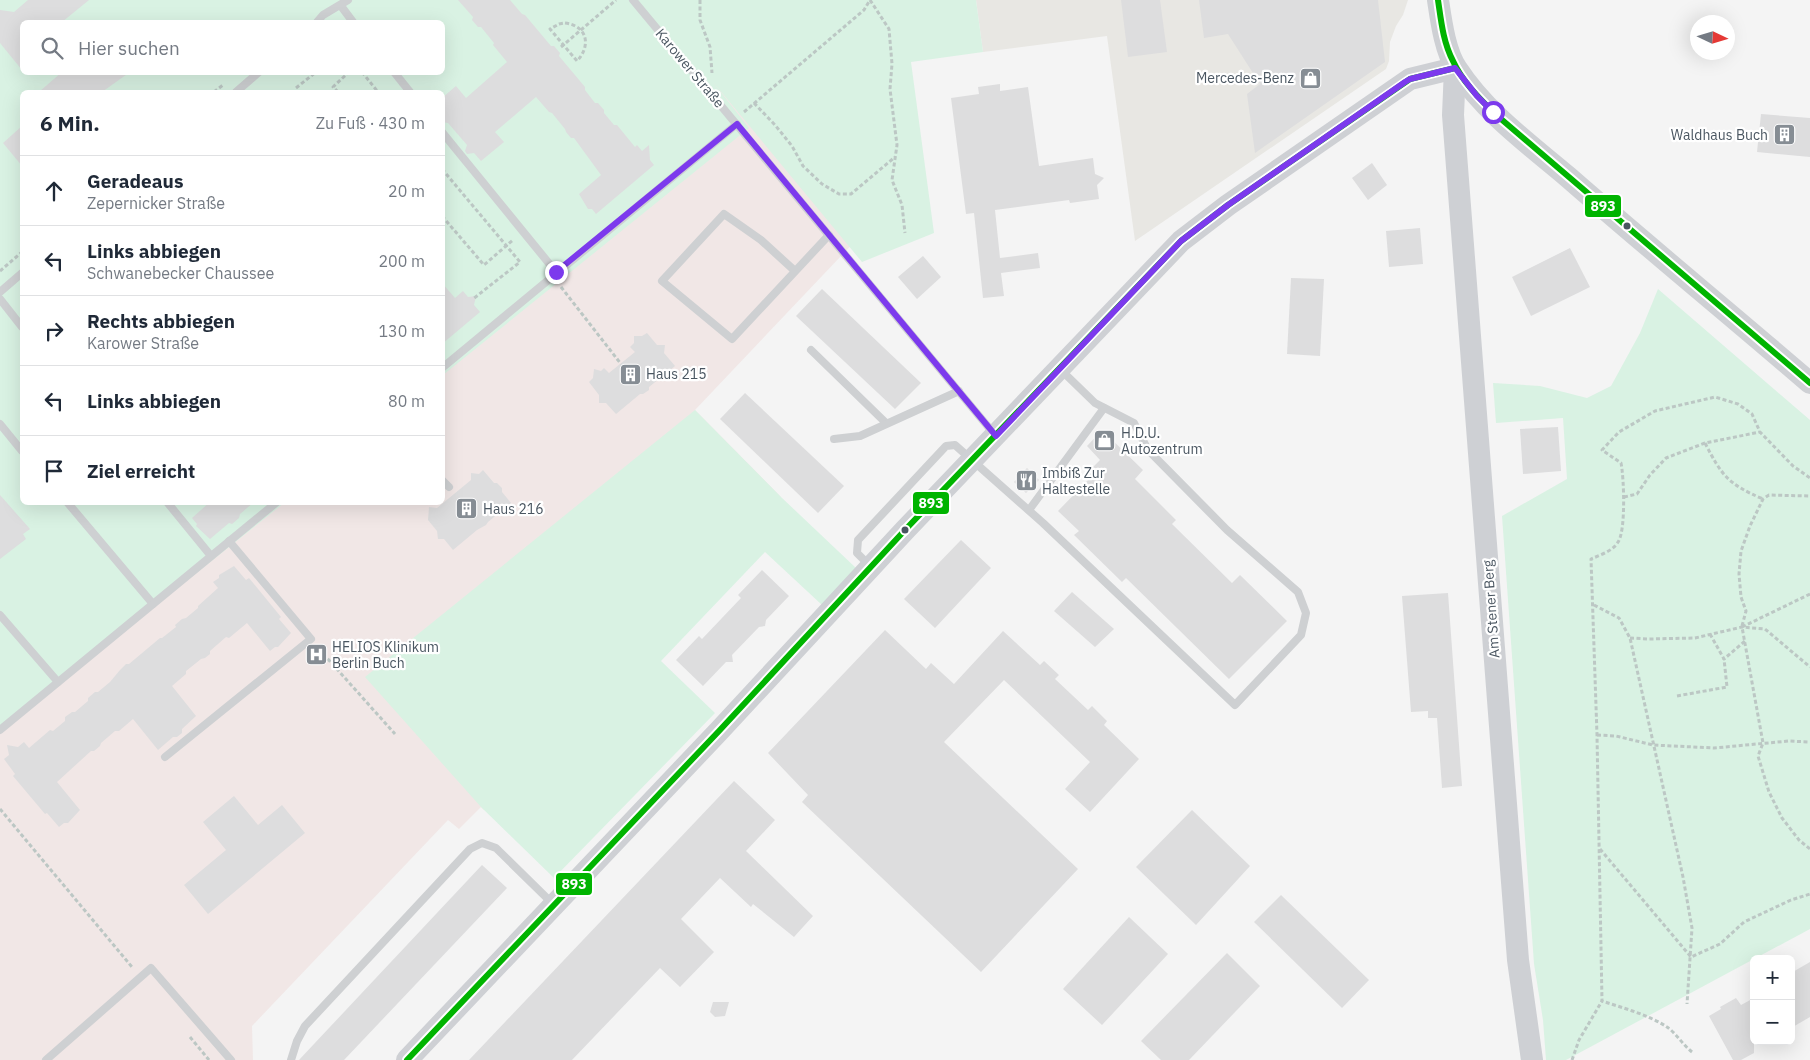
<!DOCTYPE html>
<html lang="de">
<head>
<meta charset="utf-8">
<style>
  :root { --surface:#fff; --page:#f6f6f7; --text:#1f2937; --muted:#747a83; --line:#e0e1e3 }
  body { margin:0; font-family:"IBM Plex Sans",sans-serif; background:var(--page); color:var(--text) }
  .controls { position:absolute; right:15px; bottom:15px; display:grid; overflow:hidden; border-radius:8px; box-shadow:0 5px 20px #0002 }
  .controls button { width:45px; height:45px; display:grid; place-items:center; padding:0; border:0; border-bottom:1px solid var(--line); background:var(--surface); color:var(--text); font:25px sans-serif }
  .compass { position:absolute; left:1690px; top:15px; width:45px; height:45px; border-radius:50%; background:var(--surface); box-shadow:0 5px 20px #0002; rotate:94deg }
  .stop { position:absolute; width:15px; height:15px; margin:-11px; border:4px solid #7c3aed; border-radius:50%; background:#fff }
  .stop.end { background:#7c3aed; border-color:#fff; box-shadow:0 1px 5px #0008 }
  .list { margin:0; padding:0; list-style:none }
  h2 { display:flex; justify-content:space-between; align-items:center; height:65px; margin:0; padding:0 20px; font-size:21px }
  h2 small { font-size:16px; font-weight:400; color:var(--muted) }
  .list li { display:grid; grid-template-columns:32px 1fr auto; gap:15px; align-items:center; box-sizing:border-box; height:70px; padding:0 20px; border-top:1px solid var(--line) }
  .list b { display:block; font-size:19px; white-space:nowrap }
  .list p { margin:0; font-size:16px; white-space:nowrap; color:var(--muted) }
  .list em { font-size:16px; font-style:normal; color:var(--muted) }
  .icon { flex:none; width:28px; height:28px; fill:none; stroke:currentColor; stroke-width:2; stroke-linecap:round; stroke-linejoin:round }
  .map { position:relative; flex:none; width:1810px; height:1060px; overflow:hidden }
  .search { position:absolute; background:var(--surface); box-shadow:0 5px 20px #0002; left:20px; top:20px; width:425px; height:55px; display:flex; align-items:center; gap:12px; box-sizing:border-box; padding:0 18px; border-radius:8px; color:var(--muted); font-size:19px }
  .panel { position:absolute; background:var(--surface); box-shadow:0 5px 20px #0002; left:20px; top:90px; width:425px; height:415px; border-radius:8px }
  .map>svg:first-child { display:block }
  .commercial { fill:#e8e7e3 }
  .medical { fill:#f1e7e6; fill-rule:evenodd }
  .green { fill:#d9f2e3; fill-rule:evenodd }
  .building { fill:#ddddde }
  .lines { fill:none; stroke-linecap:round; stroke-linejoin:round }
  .path { stroke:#bcc7c4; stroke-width:3; stroke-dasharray:4 2.5; stroke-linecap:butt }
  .lane { stroke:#ced0d2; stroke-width:8 }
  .secondary { stroke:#ced0d4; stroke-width:22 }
  .bus-1-casing { stroke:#fff; stroke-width:10 }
  .bus-1 { stroke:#00b400; stroke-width:6 }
  .route { stroke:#7c3aed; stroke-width:6 }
  .bus-dot { fill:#4a5661; stroke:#fff; stroke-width:2 }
  .labels { text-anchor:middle; stroke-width:4.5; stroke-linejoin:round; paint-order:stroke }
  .street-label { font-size:14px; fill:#4a5661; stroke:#fff }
  .poi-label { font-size:14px; fill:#4a5661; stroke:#fff; text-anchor:start }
  .line-badge { stroke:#fff; stroke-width:2 }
  .badge-label { font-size:14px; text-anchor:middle; font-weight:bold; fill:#fff }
</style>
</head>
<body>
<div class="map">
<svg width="1810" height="1060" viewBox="0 0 1810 1060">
  <rect width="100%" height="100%" fill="#f4f4f4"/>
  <!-- commercial -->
  <path class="commercial" d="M976 0H1408L1403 15 1396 26 1390 42 1389 61 1386 69 1135 241 1107 36 983 52Z"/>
  <!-- medical -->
  <path class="medical" d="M0 0H668L860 236 695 410 781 497 484 810 481 807 459 829 448 820 252 1026 253 1060H0ZM22 22H442V72H22ZM22 92H442V502H22Z"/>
  <!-- green -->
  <g class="green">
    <path d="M0 0H976L983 52 911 62 934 233 862 262 713 82 749 128 443 375 442 92H22V502L284 503 0 730ZM22 22H442V72H22Z"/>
    <path d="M1658 289 1810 420V929L1566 1060H1546L1543 1020 1534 964 1502 516 1567 479 1563 418 1496 423 1493 383 1540 386 1587 398 1611 386 1640 333Z"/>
    <path d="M695 410 781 497 856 568 822 605 765 552 661 661 715 713 554 878 481 807 365 677Z"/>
  </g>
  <!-- building -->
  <g class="building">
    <path d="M28 0H89L62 22H22V70L0 43V10L14 12Z"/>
    <path d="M458 0H510L522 14 525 15 551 46H554L560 53 559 56 585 87V90L595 103H598L604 110V113L614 125H617L635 147 637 145 642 151 649 145 650 160 654 165 596 214 592 209H588L579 194 601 175 574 138H571L566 132 565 129 552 113 549 112 536 97 495 132 504 142 481 161 474 153 467 154 465 151 467 145 448 123 442 122V98L456 86 466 98 507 62 493 45 494 43 481 27H478L472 20 473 17Z"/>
    <path d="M1121 0H1160L1167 52 1128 57Z"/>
    <path d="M1199 0H1378L1385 62 1255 153 1247 94 1260 84 1228 34 1204 38Z"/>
    <path d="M62 72H130L102 92H39Z"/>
    <path d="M1000 84V91L1028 87 1039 166 1093 158 1095 174 1104 178 1097 185 1099 199 1070 203 1069 200 995 210 1000 258 1038 253 1040 268 1001 273 1004 296 983 298 974 213 966 214 951 98 979 94 978 87Z"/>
    <path d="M1761 114 1810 118V157L1757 152Z"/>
    <path d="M22 126V166L3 143Z"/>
    <path d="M1372 163 1387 185 1368 200 1352 178Z"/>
    <path d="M1420 228 1423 264 1389 267 1386 231Z"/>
    <path d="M1570 248 1590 287 1531 316 1512 277Z"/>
    <path d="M923 256 941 277 917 299 898 277Z"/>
    <path d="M1291 278 1324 279 1320 356 1287 354Z"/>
    <path d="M442 283 455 298 463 291 468 297 476 296 474 305 480 312 442 344Z"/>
    <path d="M822 289 921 383 895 409 796 316Z"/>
    <path d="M647 333 657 345H665L664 353 675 366 649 387V390L643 394H640L616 414 606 403H599V395L589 382 593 378 594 369 601 371 604 368 609 373 635 352 630 347 634 343V336H642Z"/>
    <path d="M745 393 844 486 818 513 720 419Z"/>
    <path d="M1558 427 1561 471 1523 474 1520 429Z"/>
    <path d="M1102 430 1143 470 1135 479 1176 520 1172 524 1232 583 1240 575 1287 621 1229 679 1126 578 1122 582 1074 535 1079 531 1058 511 1090 478 1086 474 1100 460 1087 446Z"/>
    <path d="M1027 468 1039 480 1026 493 1014 482Z"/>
    <path d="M483 470 494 483H497L502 488V492L511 503 488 522 486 525 477 530 453 550 444 539H438L437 531 428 520 429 507 437 508 471 480V473L479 474Z"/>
    <path d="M0 495 30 529 23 534 26 539 0 559Z"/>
    <path d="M210 502H254L240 514 239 518 232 524 229 523 210 539 196 526 197 524 192 518Z"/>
    <path d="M961 540 991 568 935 628 904 599Z"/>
    <path d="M234 566 246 580 249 578 281 617 279 619 291 633 278 647H275L270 651 247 623 229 638 226 637 210 651V654L205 658 201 659 186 671V674L172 686 196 716 182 729V733L177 737H173L158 750 133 719 119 731H115L101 743 100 746 94 751H91L57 782 80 810 68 823H64L59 827 47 813 45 814 13 776 15 774 4 759 9 755 7 745 18 747 24 742 29 748 50 730 53 731 65 721V717L72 712H75L88 701V698L95 692H98L110 682 120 670 126 664H129L160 638H162L176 627 175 625 182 619 186 618 198 608V606L218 588 213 582 219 578V575Z"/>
    <path d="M762 570 789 596 766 620 765 626 759 627 732 655 733 662H726L703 686 676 660 699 636 702 639 741 598 738 595Z"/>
    <path d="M1072 592 1114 629 1095 647 1054 611Z"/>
    <path d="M1448 593 1462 786 1442 788 1437 718H1428V711L1411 712 1402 596Z"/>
    <path d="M885 630 926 669 931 663 954 684 1003 631 1040 665 1044 661 1059 675 1055 679 1088 710 1092 706 1107 721 1104 725 1139 759 1090 812 1065 789 1090 762 1004 680 944 742 1078 869 981 972 802 802 808 795 768 753Z"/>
    <path d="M734 781 775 820 746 851 813 916 794 937 753 904 751 907 720 878 681 919 714 952 680 987 660 968 572 1060H469Z"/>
    <path d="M234 796 258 825 282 805 305 833 208 914 184 885 226 850 203 822Z"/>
    <path d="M1192 810 1250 866 1196 925 1136 867Z"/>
    <path d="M482 865 507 888 344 1060H299Z"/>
    <path d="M1281 895 1369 980 1342 1008 1254 922Z"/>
    <path d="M1129 917 1168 954 1102 1025 1063 989Z"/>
    <path d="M1227 953 1260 986 1189 1060H1161L1141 1041Z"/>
    <path d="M1810 962V1017L1791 1028V973Z"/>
    <path d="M1736 998 1741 1005 1754 998V1053L1741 1060H1733L1709 1016 1721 1009 1720 1007Z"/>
    <path d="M713 1002H729L725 1016 715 1017 710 1012Z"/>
  </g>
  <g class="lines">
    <!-- path -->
    <g class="path">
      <path d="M700 0V20L710 47 712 73"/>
      <path d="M870 0 889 29 892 64 890 89 897 145 892 180 902 205 905 233"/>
      <path d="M565 23C588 26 591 46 577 61L550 29 559 24Z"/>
      <path d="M561 47 616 0"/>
      <path d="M362 72 378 92"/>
      <path d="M296 88 316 72"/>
      <path d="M214 92 223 85"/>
      <path d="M338 92 333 87 349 72"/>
      <path d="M754 103 775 125 792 146 803 166 822 184 839 194H851L895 157"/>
      <path d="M744 112 864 10 870 0"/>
      <path d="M442 169 520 262 473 299"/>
      <path d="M442 216 484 265 513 240"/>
      <path d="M0 271 22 252"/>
      <path d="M561 287 621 364"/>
      <path d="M1705 443C1722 476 1728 484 1763 499"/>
      <path d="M1624 497 1637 494 1650 475 1666 458 1705 443 1760 432"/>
      <path d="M1810 594 1742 627 1763 743 1758 756 1769 792 1782 818 1799 840 1810 849"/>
      <path d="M1594 605 1619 618 1630 638 1683 877 1692 928 1687 1004"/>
      <path d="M1742 626 1746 611 1741 597 1739 574 1741 551 1750 526 1763 499 1769 495 1810 496"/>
      <path d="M1710 634 1724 659 1745 641"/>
      <path d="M1630 638 1648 639 1695 638 1742 627 1765 629 1810 667"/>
      <path d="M319 649 395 734"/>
      <path d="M1677 696 1727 687 1724 659"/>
      <path d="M1597 735 1616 736 1653 745 1714 748 1789 741 1810 742"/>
      <path d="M0 809 132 967"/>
      <path d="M1600 849 1691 957 1720 944 1744 922 1791 900 1810 894"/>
      <path d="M190 1037 209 1060"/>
      <path d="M1692 1052C1683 1045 1675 1032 1667 1027 1649 1015 1623 1008 1602 1001L1597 735 1591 559C1600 555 1613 551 1618 542 1626 531 1624 477 1621 463L1602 450 1619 432 1655 411 1715 397 1738 404 1752 414 1760 432 1793 466 1810 478"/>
      <path d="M1572 1060 1579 1040 1602 1001"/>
    </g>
    <!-- lane -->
    <g class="lane">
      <path d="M633 0 995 435"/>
      <path d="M341 6 353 22"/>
      <path d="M317 22 323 15 348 0"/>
      <path d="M394 72 410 92"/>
      <path d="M236 92 259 72"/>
      <path d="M442 132 556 272"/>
      <path d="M795 271 761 240 724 214 662 281 732 339 829 235"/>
      <path d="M0 292 22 273"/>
      <path d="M0 299 22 327"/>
      <path d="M811 350 886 423"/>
      <path d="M442 368 737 124"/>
      <path d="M0 424 22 451"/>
      <path d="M834 439 860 436 959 391"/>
      <path d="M442 480 449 487"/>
      <path d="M67 502 153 604"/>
      <path d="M167 502 211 556"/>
      <path d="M1029 510 1104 408"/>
      <path d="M869 565 857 553 858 540 946 446 955 445 1043 523 1235 705 1301 635 1306 613 1298 592 1227 530 1148 450 1134 423 1095 403 1061 370"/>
      <path d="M0 615 58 682"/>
      <path d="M0 730 277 502"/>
      <path d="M165 757 311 639 229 541"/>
      <path d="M46 1060 151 968 231 1060"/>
      <path d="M291 1060 297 1041 305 1026 470 849 482 843 496 848 552 903"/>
    </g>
    <!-- secondary -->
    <g class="secondary">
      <path d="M1438 0C1441 20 1445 52 1457 69 1485 112 1529 144 1568 177 1648 247 1730 314 1810 383"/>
      <path d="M1455 68 1453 115 1518 960 1532 1060"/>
      <path d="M407 1060 719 731 905 530 1181 241 1228 205 1410 79 1455 68"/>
    </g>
    <defs>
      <g id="bus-1">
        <path d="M1438 0C1441 20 1443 42 1453 61 1462 81 1479 98 1494 113L1810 383"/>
        <path d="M407 1060 719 731 905 530 1181 241 1228 205 1410 79 1455 68"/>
      </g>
    </defs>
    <!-- bus-1 casing -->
    <use href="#bus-1" class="bus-1-casing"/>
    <!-- bus-1 -->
    <use href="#bus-1" class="bus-1"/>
  </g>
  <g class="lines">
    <!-- route -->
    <path class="route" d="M556 272 737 124 996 436 1181 241 1228 205 1405 82 1410 79 1455 68 1477 96 1493 112"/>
  </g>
  <!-- icons -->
  <defs>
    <symbol id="shop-square" viewBox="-11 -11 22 22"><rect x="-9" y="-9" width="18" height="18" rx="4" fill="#868d94" stroke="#fff"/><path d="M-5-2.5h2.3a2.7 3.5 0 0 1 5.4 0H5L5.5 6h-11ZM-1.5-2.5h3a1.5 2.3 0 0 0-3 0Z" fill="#fff"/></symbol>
    <symbol id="building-square" viewBox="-11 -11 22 22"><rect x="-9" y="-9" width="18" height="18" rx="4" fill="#868d94" stroke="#fff"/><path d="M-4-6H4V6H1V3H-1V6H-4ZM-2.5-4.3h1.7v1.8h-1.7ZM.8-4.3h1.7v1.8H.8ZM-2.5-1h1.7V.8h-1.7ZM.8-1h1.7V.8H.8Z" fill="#fff"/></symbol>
    <symbol id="restaurant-square" viewBox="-11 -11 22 22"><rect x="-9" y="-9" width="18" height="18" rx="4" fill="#868d94" stroke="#fff"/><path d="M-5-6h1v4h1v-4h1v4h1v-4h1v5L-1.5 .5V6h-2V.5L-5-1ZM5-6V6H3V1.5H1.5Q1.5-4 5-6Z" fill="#fff"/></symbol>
    <symbol id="hospital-square" viewBox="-11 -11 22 22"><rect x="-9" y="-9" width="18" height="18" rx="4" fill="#868d94" stroke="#fff"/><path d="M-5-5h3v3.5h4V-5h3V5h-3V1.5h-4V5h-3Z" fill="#fff"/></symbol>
  </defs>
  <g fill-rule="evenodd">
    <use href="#shop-square" x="1298" y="66" width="25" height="25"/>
    <use href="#building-square" x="1772" y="122" width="25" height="25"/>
    <use href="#building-square" x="618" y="362" width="25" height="25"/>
    <use href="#shop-square" x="1092" y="428" width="25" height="25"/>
    <use href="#restaurant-square" x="1014" y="468" width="25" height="25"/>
    <use href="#building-square" x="454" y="496" width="25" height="25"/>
    <use href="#hospital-square" x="304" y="642" width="25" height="25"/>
  </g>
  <!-- markers -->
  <g class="bus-dot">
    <circle cx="1627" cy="226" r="4.5"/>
    <circle cx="905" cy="530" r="4.5"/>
  </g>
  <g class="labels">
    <!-- street labels -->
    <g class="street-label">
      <text transform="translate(690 68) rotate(50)" y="5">Karower Straße</text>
      <text transform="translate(1491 609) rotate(-94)" y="5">Am Stener Berg</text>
    </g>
    <!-- poi labels -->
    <g class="poi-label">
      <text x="1294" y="83" text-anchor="end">Mercedes-Benz</text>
      <text x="1768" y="140" text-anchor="end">Waldhaus Buch</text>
      <text x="646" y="379">Haus 215</text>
      <text x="1121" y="438">H.D.U.<tspan x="1121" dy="16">Autozentrum</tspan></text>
      <text x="1042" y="478">Imbiß Zur<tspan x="1042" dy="16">Haltestelle</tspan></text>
      <text x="483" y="514">Haus 216</text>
      <text x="332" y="652">HELIOS Klinikum<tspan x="332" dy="16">Berlin Buch</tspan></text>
    </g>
  </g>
  <g class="line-badge">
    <rect x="1584" y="194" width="38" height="24" rx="5" fill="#00b400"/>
    <rect x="912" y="491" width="38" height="24" rx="5" fill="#00b400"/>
    <rect x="555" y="872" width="38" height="24" rx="5" fill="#00b400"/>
  </g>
  <g class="badge-label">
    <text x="1603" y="211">893</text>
    <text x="931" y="508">893</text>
    <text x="574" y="889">893</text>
  </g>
</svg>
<div class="controls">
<button>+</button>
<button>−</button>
</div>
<svg class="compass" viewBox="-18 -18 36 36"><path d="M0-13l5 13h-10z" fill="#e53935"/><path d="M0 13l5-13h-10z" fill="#747a83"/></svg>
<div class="stop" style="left:1493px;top:112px"></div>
<div class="stop end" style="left:556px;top:272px"></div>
<div class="search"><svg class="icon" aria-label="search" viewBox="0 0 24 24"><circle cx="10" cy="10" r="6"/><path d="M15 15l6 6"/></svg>Hier suchen</div>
<section class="panel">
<h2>6 Min.<small>Zu Fuß · 430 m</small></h2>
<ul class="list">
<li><svg class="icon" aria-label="ahead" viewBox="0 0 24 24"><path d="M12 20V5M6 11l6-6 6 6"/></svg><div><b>Geradeaus</b><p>Zepernicker Straße</p></div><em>20 m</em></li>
<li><svg class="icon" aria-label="left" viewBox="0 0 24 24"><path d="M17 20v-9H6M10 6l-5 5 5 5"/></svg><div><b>Links abbiegen</b><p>Schwanebecker Chaussee</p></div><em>200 m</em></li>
<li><svg class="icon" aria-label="right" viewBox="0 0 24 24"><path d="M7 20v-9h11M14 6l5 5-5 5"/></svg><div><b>Rechts abbiegen</b><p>Karower Straße</p></div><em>130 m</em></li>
<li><svg class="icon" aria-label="left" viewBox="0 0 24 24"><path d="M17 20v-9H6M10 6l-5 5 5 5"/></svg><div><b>Links abbiegen</b></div><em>80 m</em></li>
<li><svg class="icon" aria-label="arrive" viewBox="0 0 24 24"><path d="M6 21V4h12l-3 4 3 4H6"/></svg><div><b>Ziel erreicht</b></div></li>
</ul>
</section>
</div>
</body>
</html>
